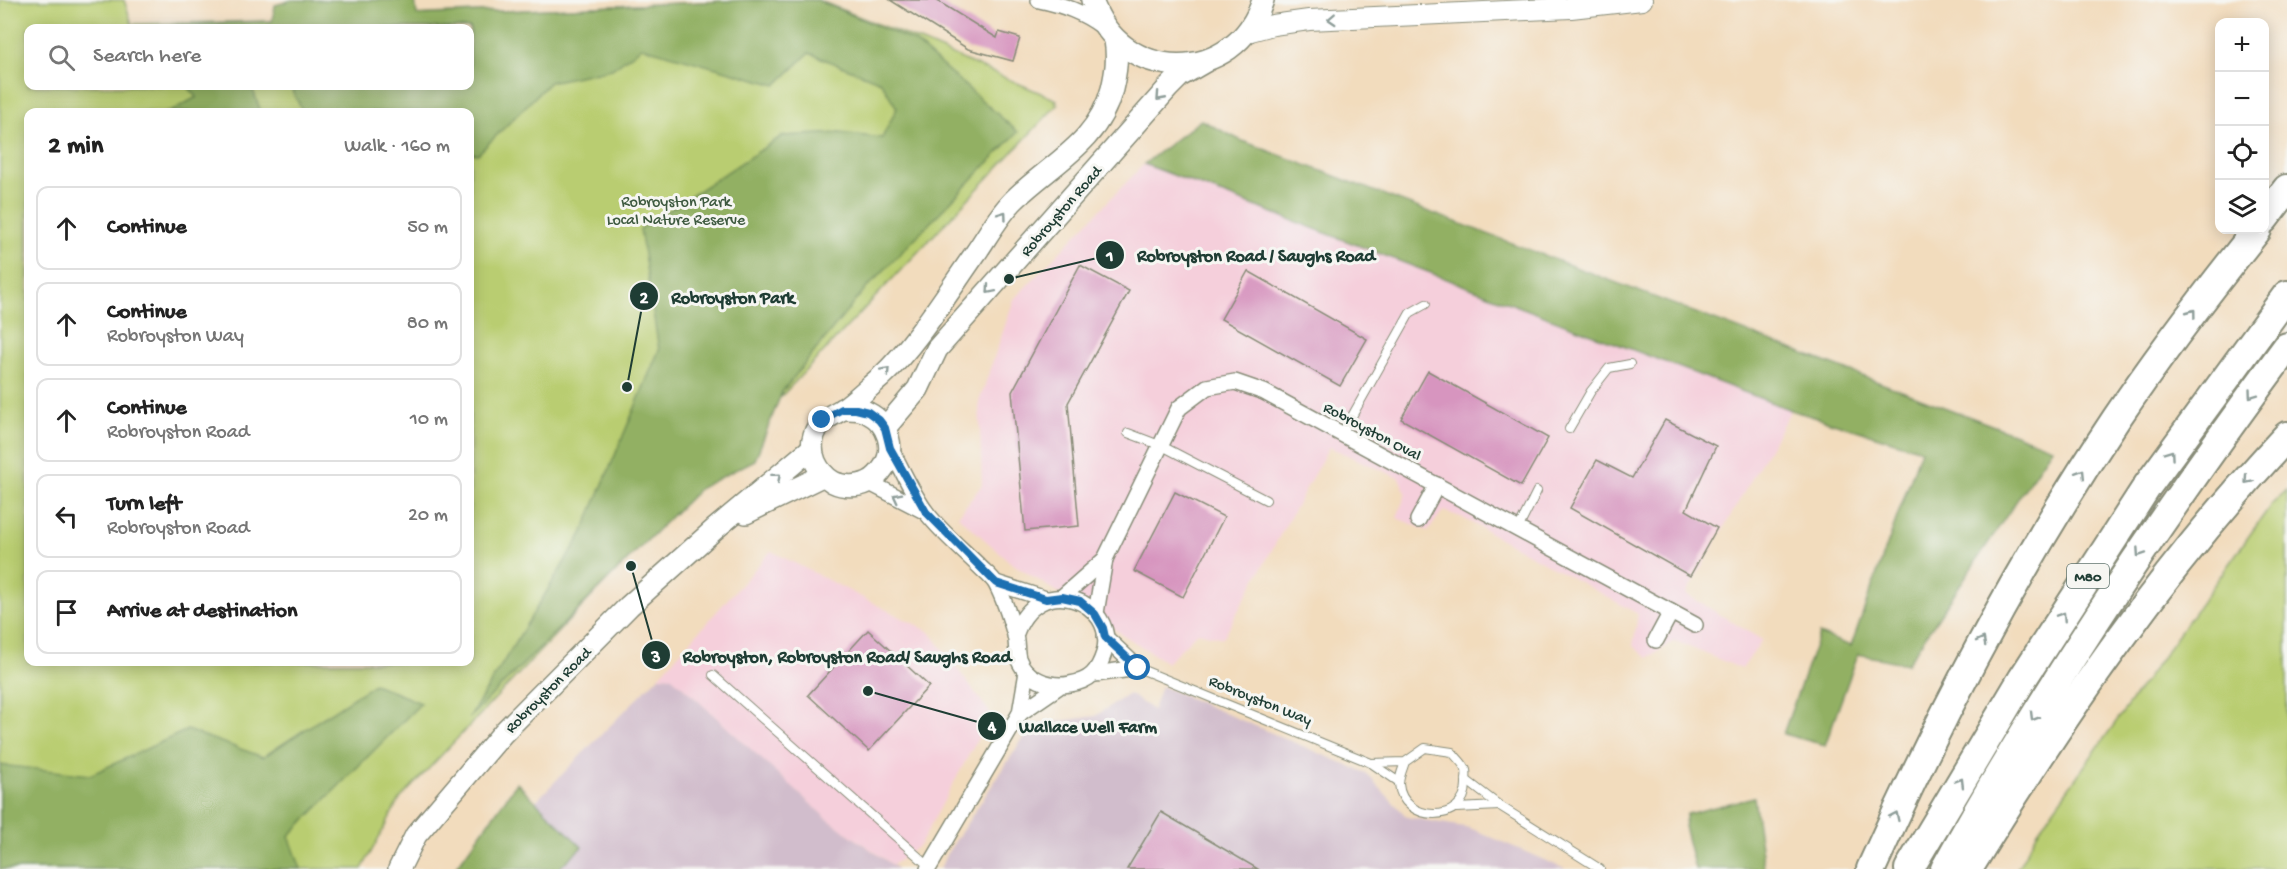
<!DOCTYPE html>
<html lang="en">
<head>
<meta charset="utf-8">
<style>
  :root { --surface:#fff; --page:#f6f6f6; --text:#222; --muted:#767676; --line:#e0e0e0 }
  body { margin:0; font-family:"Gochi Hand",sans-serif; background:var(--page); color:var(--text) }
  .controls { position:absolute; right:18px; top:18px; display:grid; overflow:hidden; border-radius:12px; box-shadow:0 3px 15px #0003 }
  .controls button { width:54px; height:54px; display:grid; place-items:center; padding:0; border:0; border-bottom:2px solid var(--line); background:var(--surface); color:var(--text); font:30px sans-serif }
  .stop { position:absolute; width:18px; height:18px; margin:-14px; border:4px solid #1f6fb2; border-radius:50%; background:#fff }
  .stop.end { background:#1f6fb2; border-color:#fff; box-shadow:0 2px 6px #0008 }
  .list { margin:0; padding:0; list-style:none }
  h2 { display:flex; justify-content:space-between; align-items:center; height:78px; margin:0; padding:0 24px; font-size:26px }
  h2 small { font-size:20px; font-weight:400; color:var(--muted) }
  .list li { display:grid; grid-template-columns:39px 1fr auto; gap:18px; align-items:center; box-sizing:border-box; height:84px; margin:0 12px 12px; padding:0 12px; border:2px solid var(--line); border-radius:12px }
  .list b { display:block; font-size:22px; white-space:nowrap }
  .list p { margin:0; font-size:20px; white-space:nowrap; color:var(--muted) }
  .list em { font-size:20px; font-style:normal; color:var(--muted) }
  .icon { flex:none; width:33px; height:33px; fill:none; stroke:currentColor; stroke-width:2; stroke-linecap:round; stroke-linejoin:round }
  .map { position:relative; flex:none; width:2287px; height:869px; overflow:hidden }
  .search { position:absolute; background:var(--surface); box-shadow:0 3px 15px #0003; left:24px; top:24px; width:450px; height:66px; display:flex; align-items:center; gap:15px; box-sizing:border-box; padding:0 21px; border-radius:12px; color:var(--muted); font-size:22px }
  .panel { position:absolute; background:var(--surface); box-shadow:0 3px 15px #0003; left:24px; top:108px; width:450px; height:558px; border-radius:12px }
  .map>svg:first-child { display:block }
  .built { fill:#f5cfdb }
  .industrial { fill:#d1bdcc }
  .green { fill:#b9cd71; stroke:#6c8552; stroke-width:1.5; fill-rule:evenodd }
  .forest { fill:#92b063; stroke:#58764c; stroke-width:1.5 }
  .building { fill:#d795bf }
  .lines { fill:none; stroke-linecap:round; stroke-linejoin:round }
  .service-casing { stroke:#888c78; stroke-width:10 }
  .minor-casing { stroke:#888c78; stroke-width:18 }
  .tertiary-casing { stroke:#888c78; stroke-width:22 }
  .secondary-casing { stroke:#888c78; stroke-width:24 }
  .motorway-casing { stroke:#888c78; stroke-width:32 }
  .service { stroke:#fff; stroke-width:8 }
  .minor { stroke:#fff; stroke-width:15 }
  .tertiary { stroke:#fff; stroke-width:20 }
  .secondary { stroke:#fff; stroke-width:21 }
  .motorway { stroke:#fff; stroke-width:28 }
  .oneway { stroke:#8f9e9a }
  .route { stroke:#1f6fb2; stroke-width:8 }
  .labels { text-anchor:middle; stroke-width:6; stroke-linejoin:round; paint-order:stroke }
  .shield { fill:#f6f6f2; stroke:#60746d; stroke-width:1.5 }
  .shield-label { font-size:15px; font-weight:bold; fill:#1f3d34 }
  .park-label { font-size:16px; fill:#3e5a40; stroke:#f6f6f2 }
  .street-label { font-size:16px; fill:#1f3d34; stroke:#f6f6f2 }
  .leader { fill:none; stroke:#1f3d34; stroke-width:2 }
  .callout-dot { fill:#1f3d34; stroke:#f6f6f2; stroke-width:2 }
  .mark-label { font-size:18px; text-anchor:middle; font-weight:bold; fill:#fff }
  .callout-label { font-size:18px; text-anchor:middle; font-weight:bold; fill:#1f3d34; stroke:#f6f6f2; stroke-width:6; stroke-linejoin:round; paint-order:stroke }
</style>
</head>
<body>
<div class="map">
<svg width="2287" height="869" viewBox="0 0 2287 869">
  <rect width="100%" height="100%" fill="#f6f6f2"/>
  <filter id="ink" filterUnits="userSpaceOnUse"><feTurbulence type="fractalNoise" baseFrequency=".0167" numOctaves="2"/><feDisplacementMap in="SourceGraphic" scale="12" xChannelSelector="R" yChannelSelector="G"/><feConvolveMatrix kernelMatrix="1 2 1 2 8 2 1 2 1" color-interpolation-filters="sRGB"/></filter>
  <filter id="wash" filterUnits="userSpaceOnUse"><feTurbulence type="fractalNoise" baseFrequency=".008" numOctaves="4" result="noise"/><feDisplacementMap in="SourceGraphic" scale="24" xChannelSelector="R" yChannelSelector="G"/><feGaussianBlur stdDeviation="1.35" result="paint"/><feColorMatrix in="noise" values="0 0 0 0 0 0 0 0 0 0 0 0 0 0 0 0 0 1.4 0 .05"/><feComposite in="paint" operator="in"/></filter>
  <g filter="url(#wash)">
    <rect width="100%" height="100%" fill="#f2dcbd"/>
    <!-- built -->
    <g class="built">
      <path d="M1144 164 1791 410 1686 594 1762 640 1742 669 1675 641 1647 658 1633 646 1638 614 1461 517 1443 511 1428 531 1397 518 1406 493 1399 478 1329 447 1223 638 1198 632 1167 663 1010 562 958 516 982 485 979 402 1014 299Z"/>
      <path d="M771 551 930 632 991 714 920 845 893 865 826 818 672 677 659 676Z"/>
    </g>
    <!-- industrial -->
    <g class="industrial">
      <path d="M659 676 672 677 826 818 898 869H558L582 847 536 801Z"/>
      <path d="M1161 686 1366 773 1407 817 1470 828 1565 869H940L946 855 1032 725 1095 716 1129 694 1153 710Z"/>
    </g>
    <!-- green -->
    <g class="green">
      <path d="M0 0H124L132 24 272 21 753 0H818L915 39 1057 100 1055 102 1058 104 399 800 362 869H0ZM28 28H470V86H28ZM28 112H470V662H28Z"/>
      <path d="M2287 490V869H2017L2038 831 2271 505Z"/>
    </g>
    <!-- forest -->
    <g class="forest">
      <path d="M292 0H415L417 15 746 0H817L915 42 1018 132 861 294 782 392 755 460 700 488 469 718 582 534 659 350 640 229 782 136 840 133 882 138 897 108 881 82 809 53 776 85 642 47 612 69 550 82 478 154 470 153V112H303L290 86H470V28L132 27 272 21 275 5Z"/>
      <path d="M187 86H239L253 90 261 112H169L197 97Z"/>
      <path d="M1201 120 1240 140 2052 448 1907 664 1858 654 1825 745 1783 734 1819 634 1851 646 1921 450 1791 410 1144 164Z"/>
      <path d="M374 684 421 703 289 836 301 869H0V765L90 775 187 730 263 757Z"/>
      <path d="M517 783 582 847 558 869H455Z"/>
      <path d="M1754 797 1764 869H1695L1684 826 1687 814Z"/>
    </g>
    <g id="blocks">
      <!-- building -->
      <g class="building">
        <path d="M890 0H936L997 38 999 32 1020 38 1013 61 968 49Z"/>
        <path d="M1080 265 1129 291 1068 403 1079 526 1025 531 1012 392Z"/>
        <path d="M1248 271 1367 339 1340 386 1221 319Z"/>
        <path d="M1428 371 1548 438 1521 486 1401 419Z"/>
        <path d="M1665 420 1716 446 1686 510 1717 528 1690 576 1570 508 1597 460 1632 478Z"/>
        <path d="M1175 492 1224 517 1183 597 1134 571Z"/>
        <path d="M868 630 929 686 869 751 808 695Z"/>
        <path d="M1161 812 1258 869H1127Z"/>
      </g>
    </g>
  </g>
  <g filter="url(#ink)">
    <use href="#blocks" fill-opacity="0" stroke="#888c78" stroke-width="1.5"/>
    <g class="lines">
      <defs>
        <g id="service">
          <path d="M1569 429 1591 391 1609 368 1630 364"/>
          <path d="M1128 433 1162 446 1266 500"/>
          <path d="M1342 434 1410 313 1426 304"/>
          <path d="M1518 529 1537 491"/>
          <path d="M1138 668 1371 763 1399 782"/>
          <path d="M713 675 930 867"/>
          <path d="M1371 763 1405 762 1425 748 1452 752C1456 757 1464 764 1466 770 1467 774 1466 780 1466 784 1466 825 1402 823 1399 784 1399 777 1403 768 1405 762"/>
          <path d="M1466 780 1500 806 1600 869"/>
          <path d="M1456 808 1500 806"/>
        </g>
        <g id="minor">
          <path d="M1039 0C1063 5 1083 12 1103 27"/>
          <path d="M890 448C902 469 912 493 926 512 940 531 963 550 980 567 985 572 993 578 996 584 1003 597 1011 621 1015 635 1017 642 1016 651 1018 658 1025 679 1050 688 1070 684 1090 681 1098 672 1104 653 1119 601 1037 568 1015 636"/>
          <path d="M868 482 926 512"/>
          <path d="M1418 520 1437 485"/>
          <path d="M996 583 1046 599"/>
          <path d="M1062 597 1105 559"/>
          <path d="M1096 613 1105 559 1179 408 1207 387 1235 382 1264 392 1695 625"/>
          <path d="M1105 637 1138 668"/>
          <path d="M1656 640 1671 612"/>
          <path d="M1095 674 1138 668"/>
          <path d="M1020 713 1058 687"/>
          <path d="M928 869 1020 713 1027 672"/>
        </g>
        <path id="tertiary" d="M1247 32 1273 25 1309 20 1571 8 1642 0"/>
        <g id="secondary">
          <path d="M1092 0C1120 85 1236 87 1263 0"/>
          <path d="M842 409C851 409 860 408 868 413 888 423 896 448 884 467 880 473 875 479 868 482 858 487 843 487 833 482 817 472 808 454 814 435 819 420 831 416 843 409 856 400 869 387 881 377 915 346 948 292 975 254 987 237 999 214 1015 199 1052 163 1098 143 1112 89 1116 72 1118 58 1115 40"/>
          <path d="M885 428 918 389 937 349 1168 88 1180 76 1206 61"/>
          <path d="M746 513 824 475"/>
          <path d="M399 869 416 835 503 733 629 606 716 528 812 448"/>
        </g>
        <g id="motorway">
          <path d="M2264 219 2287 189"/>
          <path d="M1871 869C1941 713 2021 561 2116 419 2160 354 2208 291 2257 230"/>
          <path d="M1909 869 2023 678 2148 485 2287 295"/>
          <path d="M1945 869C2046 687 2163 514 2287 347"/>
          <path d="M1968 869C2061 716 2164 567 2287 436"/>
        </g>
      </defs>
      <!-- service casing -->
      <use href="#service" class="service-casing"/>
      <!-- minor casing -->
      <use href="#minor" class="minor-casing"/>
      <!-- tertiary casing -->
      <use href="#tertiary" class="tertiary-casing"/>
      <!-- secondary casing -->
      <use href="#secondary" class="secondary-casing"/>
      <!-- motorway casing -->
      <use href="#motorway" class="motorway-casing"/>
      <!-- service -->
      <use href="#service" class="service"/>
      <!-- minor -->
      <use href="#minor" class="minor"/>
      <!-- tertiary -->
      <use href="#tertiary" class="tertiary"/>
      <!-- secondary -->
      <use href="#secondary" class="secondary"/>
      <!-- motorway -->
      <use href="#motorway" class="motorway"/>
    </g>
    <!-- one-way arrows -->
    <defs><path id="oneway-chevron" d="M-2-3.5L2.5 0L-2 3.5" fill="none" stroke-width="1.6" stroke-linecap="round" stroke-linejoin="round" transform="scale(1.5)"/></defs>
    <g class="oneway">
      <use href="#oneway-chevron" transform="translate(1332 19) rotate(177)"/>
      <use href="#oneway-chevron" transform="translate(1160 97) rotate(132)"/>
      <use href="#oneway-chevron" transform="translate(1003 215) rotate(-54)"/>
      <use href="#oneway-chevron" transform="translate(990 290) rotate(131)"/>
      <use href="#oneway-chevron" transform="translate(2192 313) rotate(-53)"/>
      <use href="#oneway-chevron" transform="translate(886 371) rotate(-47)"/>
      <use href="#oneway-chevron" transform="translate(2252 394) rotate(126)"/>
      <use href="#oneway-chevron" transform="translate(2170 454) rotate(-55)"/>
      <use href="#oneway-chevron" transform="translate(2081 473) rotate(-58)"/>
      <use href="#oneway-chevron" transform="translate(777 477) rotate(-40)"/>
      <use href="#oneway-chevron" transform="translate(2248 480) rotate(131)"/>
      <use href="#oneway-chevron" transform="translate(897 497) rotate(-153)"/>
      <use href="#oneway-chevron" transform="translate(2140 553) rotate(124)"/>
      <use href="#oneway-chevron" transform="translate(2062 616) rotate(-57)"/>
      <use href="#oneway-chevron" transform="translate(1982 641) rotate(-62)"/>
      <use href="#oneway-chevron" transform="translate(2034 717) rotate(121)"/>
      <use href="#oneway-chevron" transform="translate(1960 782) rotate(-59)"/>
      <use href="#oneway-chevron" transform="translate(1895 816) rotate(-65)"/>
    </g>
  </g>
  <g class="lines" filter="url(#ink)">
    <!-- route -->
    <path class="route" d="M822 420 842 409H856L868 412 879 420 885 428 890 448 926 512 996 583 1046 599 1062 597 1080 601 1095 614 1103 628 1105 637 1138 668"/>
  </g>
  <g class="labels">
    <!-- shield labels -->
    <rect class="shield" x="2067" y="564" width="42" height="24" rx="4.5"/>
    <g class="shield-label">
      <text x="2088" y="581">M80</text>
    </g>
    <!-- park labels -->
    <g class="park-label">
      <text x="676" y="206">Robroyston Park<tspan x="676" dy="18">Local Nature Reserve</tspan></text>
    </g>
    <!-- street labels -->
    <g class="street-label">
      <text transform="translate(1060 210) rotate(-49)" y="6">Robroyston Road</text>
      <text transform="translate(1373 430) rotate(28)" y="6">Robroyston Oval</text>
      <text transform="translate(547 689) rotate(-45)" y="6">Robroyston Road</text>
      <text transform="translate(1261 699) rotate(22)" y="6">Robroyston Way</text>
    </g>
  </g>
  <!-- callouts -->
  <path class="leader" d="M1009 279L1110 255M627 387L644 296M631 566L656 655M868 691L992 726"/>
  <g class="callout-dot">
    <circle cx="1009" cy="279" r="6"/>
    <circle cx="627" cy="387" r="6"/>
    <circle cx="631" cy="566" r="6"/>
    <circle cx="868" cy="691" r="6"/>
    <circle cx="1110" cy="255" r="15"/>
    <circle cx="644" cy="296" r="15"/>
    <circle cx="656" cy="655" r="15"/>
    <circle cx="992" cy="726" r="15"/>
  </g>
  <g class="mark-label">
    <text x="1110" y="261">1</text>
    <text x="644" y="303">2</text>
    <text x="656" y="662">3</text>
    <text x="992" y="732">4</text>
  </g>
  <g class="callout-label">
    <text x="1256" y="261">Robroyston Road / Saughs Road</text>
    <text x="733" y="303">Robroyston Park</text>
    <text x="847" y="662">Robroyston, Robroyston Road/ Saughs Road</text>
    <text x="1088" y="732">Wallace Well Farm</text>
  </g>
</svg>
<div class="controls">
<button>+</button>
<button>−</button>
<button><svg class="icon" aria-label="locate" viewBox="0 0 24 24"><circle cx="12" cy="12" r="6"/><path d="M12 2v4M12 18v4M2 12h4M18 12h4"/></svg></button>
<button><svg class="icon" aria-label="layers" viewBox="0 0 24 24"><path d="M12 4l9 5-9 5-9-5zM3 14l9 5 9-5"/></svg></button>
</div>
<div class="stop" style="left:1138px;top:668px"></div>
<div class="stop end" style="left:822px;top:420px"></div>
<div class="search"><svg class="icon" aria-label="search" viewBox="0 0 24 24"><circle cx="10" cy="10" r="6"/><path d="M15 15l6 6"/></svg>Search here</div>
<section class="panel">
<h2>2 min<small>Walk · 160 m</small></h2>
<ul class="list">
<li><svg class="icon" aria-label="ahead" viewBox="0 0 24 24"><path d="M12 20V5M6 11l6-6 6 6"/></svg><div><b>Continue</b></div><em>50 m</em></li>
<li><svg class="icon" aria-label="ahead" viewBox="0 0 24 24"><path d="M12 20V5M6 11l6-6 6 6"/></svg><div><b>Continue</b><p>Robroyston Way</p></div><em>80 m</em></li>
<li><svg class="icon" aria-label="ahead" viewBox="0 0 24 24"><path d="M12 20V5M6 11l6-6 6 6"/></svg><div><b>Continue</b><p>Robroyston Road</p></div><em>10 m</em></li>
<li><svg class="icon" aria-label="left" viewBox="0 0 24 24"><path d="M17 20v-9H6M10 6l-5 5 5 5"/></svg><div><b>Turn left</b><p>Robroyston Road</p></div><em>20 m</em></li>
<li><svg class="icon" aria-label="arrive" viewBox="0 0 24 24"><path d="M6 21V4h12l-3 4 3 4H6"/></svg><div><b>Arrive at destination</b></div></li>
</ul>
</section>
</div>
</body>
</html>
